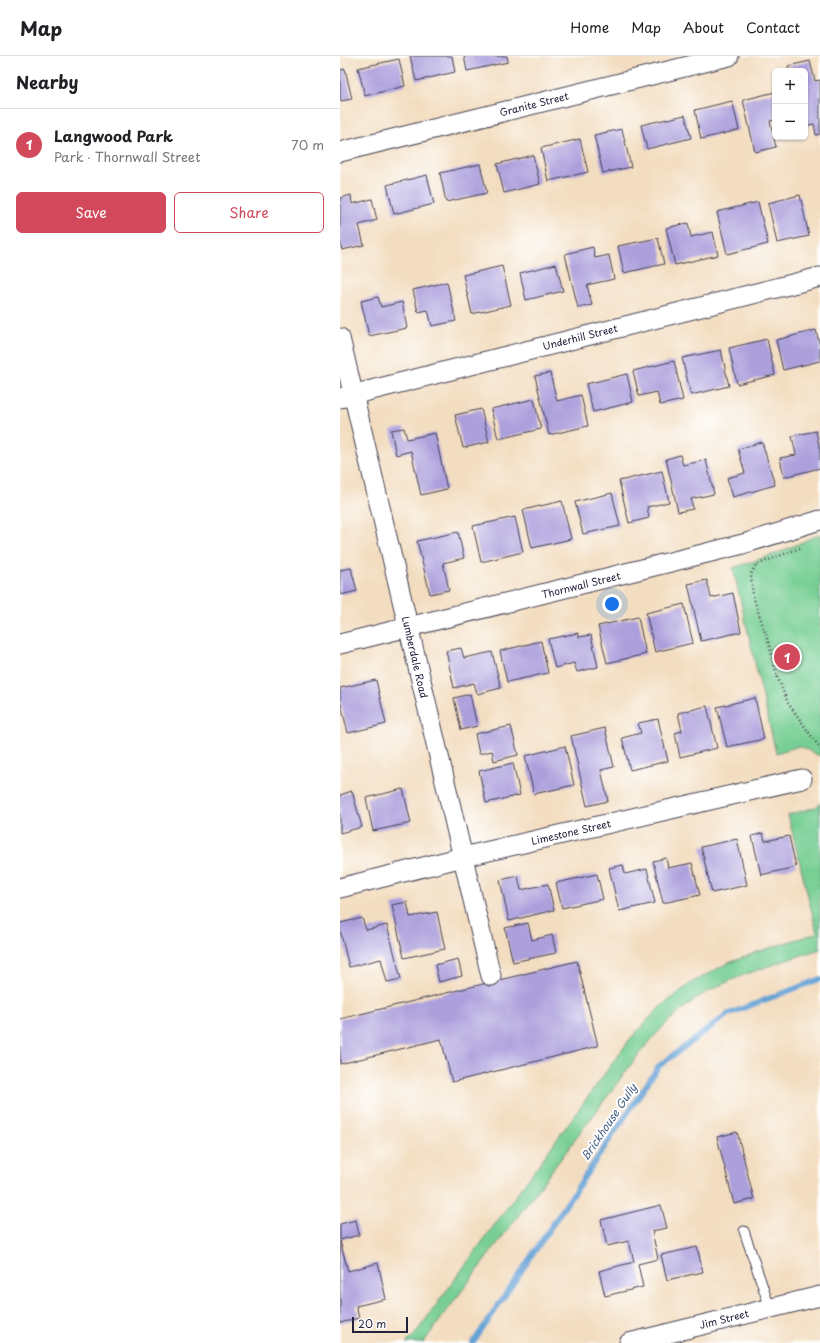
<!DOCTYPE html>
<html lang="en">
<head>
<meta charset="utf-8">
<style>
  :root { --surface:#fff; --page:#f2f2f2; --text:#202124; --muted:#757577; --line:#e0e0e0; --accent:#d1495b }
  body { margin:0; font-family:"Playpen Sans",sans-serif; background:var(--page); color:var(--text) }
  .controls { position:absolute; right:12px; top:12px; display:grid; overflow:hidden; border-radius:6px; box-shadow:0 1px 3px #0004 }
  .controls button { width:36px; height:36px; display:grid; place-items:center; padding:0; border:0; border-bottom:1px solid var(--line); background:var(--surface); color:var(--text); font:20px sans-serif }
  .scale { position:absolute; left:12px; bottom:10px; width:56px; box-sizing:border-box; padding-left:4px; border:2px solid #22223b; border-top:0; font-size:11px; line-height:14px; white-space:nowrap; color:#22223b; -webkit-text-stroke:3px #fff; paint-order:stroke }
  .you { position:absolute; left:272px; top:548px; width:14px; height:14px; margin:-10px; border:3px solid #fff; border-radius:50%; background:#1a73e8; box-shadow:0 0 0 6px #1a73e833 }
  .badge { display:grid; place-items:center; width:26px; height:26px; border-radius:50%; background:var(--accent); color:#fff; font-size:13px; font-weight:700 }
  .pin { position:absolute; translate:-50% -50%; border:2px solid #fff; box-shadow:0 1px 4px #0006 }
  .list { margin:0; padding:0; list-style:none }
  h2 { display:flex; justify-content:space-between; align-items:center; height:52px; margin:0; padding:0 16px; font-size:17px }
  h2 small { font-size:13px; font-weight:400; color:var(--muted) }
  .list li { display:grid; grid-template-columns:26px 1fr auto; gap:12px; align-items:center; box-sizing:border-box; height:72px; padding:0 16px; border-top:1px solid var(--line) }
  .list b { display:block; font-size:15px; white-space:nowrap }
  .list p { margin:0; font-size:13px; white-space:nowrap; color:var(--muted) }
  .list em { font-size:13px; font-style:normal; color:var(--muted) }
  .actions { display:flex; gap:8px; padding:12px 16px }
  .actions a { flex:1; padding:9px 0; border:1px solid var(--accent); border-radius:6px; text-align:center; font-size:14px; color:var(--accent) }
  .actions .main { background:var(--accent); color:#fff }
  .map { position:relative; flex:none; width:480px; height:1287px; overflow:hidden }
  header { display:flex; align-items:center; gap:24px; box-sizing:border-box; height:56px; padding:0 20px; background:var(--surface); border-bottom:1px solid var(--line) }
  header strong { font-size:19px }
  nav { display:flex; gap:22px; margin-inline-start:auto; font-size:14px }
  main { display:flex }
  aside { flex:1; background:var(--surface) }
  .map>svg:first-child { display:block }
  .green { fill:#78cf94; stroke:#4d7868 }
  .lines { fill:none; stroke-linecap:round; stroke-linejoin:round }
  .stream { stroke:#65a2d6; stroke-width:5.5 }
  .building { fill:#ab9fdc }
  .lane-casing { stroke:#413e4f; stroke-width:11 }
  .street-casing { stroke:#413e4f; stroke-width:21 }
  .path { stroke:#413e4f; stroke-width:2.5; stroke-dasharray:1 3; stroke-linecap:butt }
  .lane { stroke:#fff; stroke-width:9 }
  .street { stroke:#fff; stroke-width:19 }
  .labels { text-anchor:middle; stroke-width:4; stroke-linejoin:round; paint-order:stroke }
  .street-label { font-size:10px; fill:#22223b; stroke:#fff }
  .water-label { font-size:11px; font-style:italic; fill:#405c81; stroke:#fff }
</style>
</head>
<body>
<header>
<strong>Map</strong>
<nav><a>Home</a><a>Map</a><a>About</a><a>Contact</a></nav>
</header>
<main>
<aside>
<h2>Nearby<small></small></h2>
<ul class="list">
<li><span class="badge">1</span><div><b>Langwood Park</b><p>Park · Thornwall Street</p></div><em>70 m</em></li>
</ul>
<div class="actions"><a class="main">Save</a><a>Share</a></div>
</aside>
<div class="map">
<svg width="480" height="1287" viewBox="0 0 480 1287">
  <rect width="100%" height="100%" fill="#fff"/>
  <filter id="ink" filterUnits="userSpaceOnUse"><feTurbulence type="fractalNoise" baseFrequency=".025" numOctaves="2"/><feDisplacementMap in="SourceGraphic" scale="8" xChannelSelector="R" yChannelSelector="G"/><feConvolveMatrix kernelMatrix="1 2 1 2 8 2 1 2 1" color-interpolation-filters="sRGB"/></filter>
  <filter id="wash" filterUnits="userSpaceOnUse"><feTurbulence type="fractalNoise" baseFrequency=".012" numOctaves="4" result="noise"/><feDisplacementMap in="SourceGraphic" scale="16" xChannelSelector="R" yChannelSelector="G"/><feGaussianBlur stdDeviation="0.9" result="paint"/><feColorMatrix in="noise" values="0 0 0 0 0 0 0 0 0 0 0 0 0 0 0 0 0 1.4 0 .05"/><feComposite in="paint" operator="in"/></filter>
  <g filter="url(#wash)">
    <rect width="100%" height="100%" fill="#f3ddc0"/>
    <!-- green -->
    <g class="green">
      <path d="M480 478V700L459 690 436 697 393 512 438 497Z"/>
      <path d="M480 747V893C443 906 404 916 369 935 341 950 319 974 299 998L83 1287H66L75 1278 290 983 319 952 351 927 386 908 420 895 477 877 448 759 476 751Z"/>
    </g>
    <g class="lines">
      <!-- stream -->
      <path class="stream" d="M133 1287 319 1010 388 958 480 923"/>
    </g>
    <g id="blocks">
      <!-- building -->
      <g class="building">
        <path d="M70 0H112L115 16 76 25Z"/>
        <path d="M124 0H167L168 6 127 15Z"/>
        <path d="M59 3 65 30 25 40 18 12Z"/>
        <path d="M470 5 475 25 480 24V78L476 79 474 68 465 70V15H449L448 10Z"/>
        <path d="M5 13 12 43 0 45V14Z"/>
        <path d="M435 36V64L430 65 436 91 415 96 403 44Z"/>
        <path d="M392 45 399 74 361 83 355 54Z"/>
        <path d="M345 59 351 82 307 93 301 69Z"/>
        <path d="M282 73 291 111 263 117 254 79Z"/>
        <path d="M240 83 248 116 208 125 201 92Z"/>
        <path d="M193 99 200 128 164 137 157 108Z"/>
        <path d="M140 108 147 137 106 146 100 117Z"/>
        <path d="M87 119 94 148 54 158 47 129Z"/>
        <path d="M11 139 12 148 32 143 37 164 19 169 24 189 2 194 0 185V142Z"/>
        <path d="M460 139 469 180 437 187 428 147Z"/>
        <path d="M418 146 428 188 387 198 377 156Z"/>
        <path d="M348 167 351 181 373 176 378 199 335 209 326 172Z"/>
        <path d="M318 182 324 208 284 217 278 190Z"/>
        <path d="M253 191 255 202 269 199 274 223 247 229 252 249 238 252 225 198Z"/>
        <path d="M216 208 223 235 186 244 180 217Z"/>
        <path d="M162 210 171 249 132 258 123 219Z"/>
        <path d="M107 226 116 265 92 270 88 254 78 256 73 234Z"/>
        <path d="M38 241 41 251 62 246 67 272 29 280 21 245Z"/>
        <path d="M476 274 480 290V305L443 314 436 284Z"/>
        <path d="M427 283 435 319 397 328 389 292Z"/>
        <path d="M381 294 389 330 351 339 342 302Z"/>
        <path d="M334 305 343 344 320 349 317 336 299 340 293 315Z"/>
        <path d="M210 317 217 345 241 339 248 370 209 379 195 320Z"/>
        <path d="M287 318 293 346 253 356 246 328Z"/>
        <path d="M194 343 201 373 158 383 151 353Z"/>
        <path d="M141 353 149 386 123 392 115 359Z"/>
        <path d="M64 372 67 383 95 377 107 433 81 439 71 395 56 399 51 374Z"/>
        <path d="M476 375 480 394V412L444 421 440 402 456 399 452 380Z"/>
        <path d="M422 386 435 429 393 441 387 422 405 417 398 393Z"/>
        <path d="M340 399 343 409 366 404 374 438 351 443 353 453 338 456 326 403Z"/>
        <path d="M322 415 329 446 307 451 309 462 289 467 279 425Z"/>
        <path d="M272 437 280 470 243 478 235 446Z"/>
        <path d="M222 445 231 483 192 492 183 454Z"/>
        <path d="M175 461 183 496 141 506 133 470Z"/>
        <path d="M118 476 124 502 103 507 109 534 90 538 77 485Z"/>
        <path d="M11 512 17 535 0 539V514Z"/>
        <path d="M367 524 371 542 393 537 401 576 361 585 348 528Z"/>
        <path d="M344 548 353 587 315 596 306 557Z"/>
        <path d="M298 561 306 598 267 607 258 570Z"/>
        <path d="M238 577 239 581 251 579 258 611 237 616 234 607 215 612 208 583Z"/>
        <path d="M201 585 208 617 167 626 160 595Z"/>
        <path d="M121 592 124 602 152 596 161 632 137 638 134 627 114 632 106 595Z"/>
        <path d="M36 624 46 668 8 677 0 644V632Z"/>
        <path d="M130 638 137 670 121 674 114 642Z"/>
        <path d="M415 642 424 683 387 691 377 651Z"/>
        <path d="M367 650 377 692 340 701 335 677 342 675 338 657Z"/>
        <path d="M318 663 328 705 290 714 282 682 301 677 298 667Z"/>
        <path d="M171 670 178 699 154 705 152 695 139 698 135 678Z"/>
        <path d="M265 672 274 711 261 714 268 745 247 750 231 680Z"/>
        <path d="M225 690 234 729 194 738 185 700Z"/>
        <path d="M173 707 180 739 146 747 139 715Z"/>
        <path d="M63 733 71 767 33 775 26 742Z"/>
        <path d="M12 735 22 771 0 777V739Z"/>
        <path d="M423 777 425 785 449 780 456 811 421 819 412 780Z"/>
        <path d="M397 783 407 829 372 837 361 791Z"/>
        <path d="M326 802 328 812 352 807 360 839 323 847 313 805Z"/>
        <path d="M283 809 285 818 307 813 315 847 279 855 269 812Z"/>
        <path d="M257 818 263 843 222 852 216 827Z"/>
        <path d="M178 820 181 834 208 828 214 854 169 865 160 824Z"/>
        <path d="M67 846 70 861 97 856 105 893 64 902 52 849Z"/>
        <path d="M22 862 26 874 47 869 61 923 47 926 41 903 9 911 0 874V867Z"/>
        <path d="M188 867 192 884 212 879 216 897 173 906 165 872Z"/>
        <path d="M118 903 122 920 99 926 95 909Z"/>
        <path d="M237 905 258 990 112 1026 101 983 0 1008V963Z"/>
        <path d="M397 1076 414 1143 394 1148 377 1081Z"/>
        <path d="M321 1149 327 1172 312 1175 318 1203 298 1208 303 1231 265 1240 259 1215 294 1206 289 1185 267 1190 261 1164Z"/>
        <path d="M16 1164 19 1179 0 1184V1168Z"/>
        <path d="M0 1185 8 1215 38 1207 46 1243 16 1250 19 1262 0 1267Z"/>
        <path d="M357 1191 363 1216 327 1224 321 1199Z"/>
      </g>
    </g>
  </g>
  <g filter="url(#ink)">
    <use href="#blocks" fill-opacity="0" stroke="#413e4f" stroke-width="1"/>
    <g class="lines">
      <defs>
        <path id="lane" d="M404 1175 430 1252"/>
        <g id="street">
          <path d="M0 96 389 0"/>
          <path d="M0 282 151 920"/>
          <path d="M0 342 480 221"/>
          <path d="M0 588 403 488 480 464"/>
          <path d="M0 832 123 801 462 723"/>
          <path d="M289 1287 480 1240"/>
        </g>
      </defs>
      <!-- lane casing -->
      <use href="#lane" class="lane-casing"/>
      <!-- street casing -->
      <use href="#street" class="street-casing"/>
      <!-- path -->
      <path class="path" d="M460 492 416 509 411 518 413 540 429 588 437 620 448 647 480 692"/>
      <!-- lane -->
      <use href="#lane" class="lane"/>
      <!-- street -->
      <use href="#street" class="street"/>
    </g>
  </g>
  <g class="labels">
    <!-- street labels -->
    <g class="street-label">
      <text transform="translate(194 48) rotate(-14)" y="4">Granite Street</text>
      <text transform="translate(240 281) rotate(-14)" y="4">Underhill Street</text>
      <text transform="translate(241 529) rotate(-14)" y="4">Thornwall Street</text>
      <text transform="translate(75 601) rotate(77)" y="4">Lumberdale Road</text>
      <text transform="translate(231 776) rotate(-13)" y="4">Limestone Street</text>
      <text transform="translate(384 1263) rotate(-14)" y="4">Jim Street</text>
    </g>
    <!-- water labels -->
    <g class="water-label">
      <text transform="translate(269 1066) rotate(-56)" y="4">Brickhouse Gully</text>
    </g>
  </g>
</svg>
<div class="controls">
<button>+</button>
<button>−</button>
</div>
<div class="scale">20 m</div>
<div class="you"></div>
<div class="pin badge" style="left:447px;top:601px">1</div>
</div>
</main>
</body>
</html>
